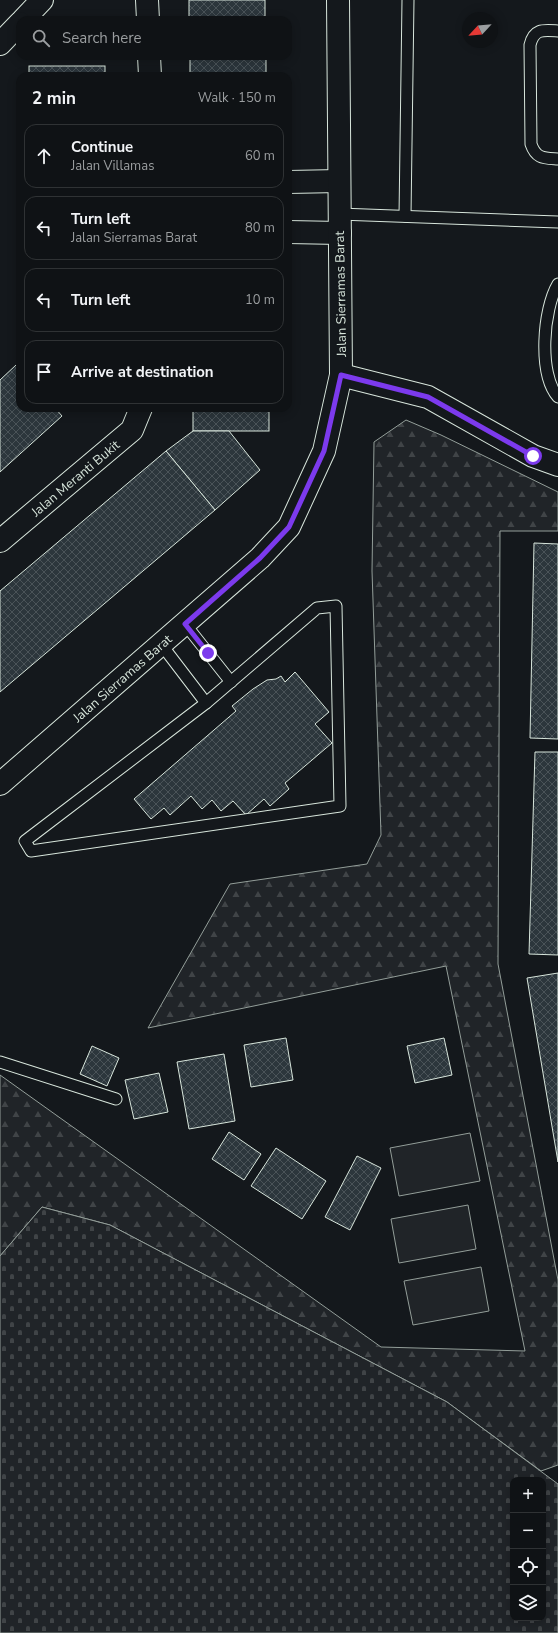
<!DOCTYPE html>
<html lang="en">
<head>
<meta charset="utf-8">
<style>
  :root { --surface:#0f1215; --page:#1d2022; --text:#f1f3f6; --muted:#9b9ea0; --line:#2f3234 }
  body { margin:0; font-family:"Nunito Sans",sans-serif; background:var(--page); color:var(--text) }
  .controls { position:absolute; right:12px; bottom:12px; display:grid; overflow:hidden; border-radius:8px; box-shadow:0 2px 10px #0003 }
  .controls button { width:36px; height:36px; display:grid; place-items:center; padding:0; border:0; border-bottom:1px solid var(--line); background:var(--surface); color:var(--text); font:20px sans-serif }
  .compass { position:absolute; left:462px; top:12px; width:36px; height:36px; border-radius:50%; background:var(--surface); box-shadow:0 2px 10px #0003; rotate:244deg }
  .stop { position:absolute; width:12px; height:12px; margin:-9px; border:3px solid #7c3aed; border-radius:50%; background:#fff }
  .stop.end { background:#7c3aed; border-color:#fff; box-shadow:0 1px 4px #0008 }
  .list { margin:0; padding:0; list-style:none }
  h2 { display:flex; justify-content:space-between; align-items:center; height:52px; margin:0; padding:0 16px; font-size:17px }
  h2 small { font-size:13px; font-weight:400; color:var(--muted) }
  .list li { display:grid; grid-template-columns:26px 1fr auto; gap:12px; align-items:center; box-sizing:border-box; height:64px; margin:0 8px 8px; padding:0 8px; border:1px solid var(--line); border-radius:12px }
  .list b { display:block; font-size:15px; white-space:nowrap }
  .list p { margin:0; font-size:13px; white-space:nowrap; color:var(--muted) }
  .list em { font-size:13px; font-style:normal; color:var(--muted) }
  .icon { flex:none; width:22px; height:22px; fill:none; stroke:currentColor; stroke-width:2; stroke-linecap:round; stroke-linejoin:round }
  .map { position:relative; flex:none; width:558px; height:1633px; overflow:hidden }
  .search { position:absolute; background:var(--surface); box-shadow:0 2px 10px #0003; left:16px; top:16px; width:276px; height:44px; display:flex; align-items:center; gap:10px; box-sizing:border-box; padding:0 14px; border-radius:12px; color:var(--muted); font-size:15px }
  .panel { position:absolute; background:var(--surface); box-shadow:0 2px 10px #0003; left:16px; top:72px; width:276px; height:340px; border-radius:12px }
  .map>svg:first-child { display:block }
  .green { fill:#202428; stroke:#939e99 }
  .forest { fill:url(#forest-firs); stroke:#939e99 }
  .cemetery { fill:url(#cemetery-stones); stroke:#939e99; fill-rule:evenodd }
  .building { fill:url(#building-cross-hatch); stroke:#d8e6dc }
  .lines { fill:none; stroke-linecap:round; stroke-linejoin:round }
  .service-casing { stroke:#d8e6dc; stroke-width:13 }
  .minor-casing { stroke:#d8e6dc; stroke-width:24 }
  .tertiary-casing { stroke:#d8e6dc; stroke-width:24 }
  .service { stroke:#14181c; stroke-width:11 }
  .minor { stroke:#14181c; stroke-width:22 }
  .tertiary { stroke:#14181c; stroke-width:22 }
  .route { stroke:#7c3aed; stroke-width:5 }
  .labels { text-anchor:middle; stroke-width:3; stroke-linejoin:round; paint-order:stroke }
  .street-label { font-size:13px; fill:#d8e6dc; stroke:#14181c }
</style>
</head>
<body>
<div class="map">
<svg width="558" height="1633" viewBox="0 0 558 1633">
  <defs>
    <pattern id="forest-firs" width="22" height="20" patternUnits="userSpaceOnUse"><rect width="22" height="20" fill="#202428"/><path d="M5 1l3.5 6h-7zM16 11l3.5 6h-7z" fill="#404447"/></pattern>
    <pattern id="cemetery-stones" width="16" height="16" patternUnits="userSpaceOnUse"><rect width="16" height="16" fill="#202428"/><path d="M2 7V4a2 2 0 0 1 4 0v3zM10 15v-3a2 2 0 0 1 4 0v3z" fill="#404447"/></pattern>
    <pattern id="building-cross-hatch" width="8" height="8" patternUnits="userSpaceOnUse"><rect width="8" height="8" fill="#2c363c"/><path d="M0 0l8 8M0 8l8-8" fill="none" stroke="#4a5358"/></pattern>
  </defs>
  <rect width="100%" height="100%" fill="#14181c"/>
  <!-- green -->
  <g class="green">
    <path d="M470 1133 480 1181 399 1196 390 1148Z"/>
    <path d="M468 1205 476 1249 399 1263 391 1219Z"/>
    <path d="M481 1267 489 1311 413 1325 404 1281Z"/>
  </g>
  <!-- forest -->
  <path class="forest" d="M406 420 441 435 558 492V531H500L498 964 558 1280V1465L541 1471 447 1402 110 1225 42 1207 0 1256V1075L381 1347 525 1351 446 966 148 1028 230 884 367 864 381 835 372 571 374 442Z"/>
  <!-- cemetery -->
  <path class="cemetery" d="M42 1207 110 1225 447 1402 558 1484V1633H0V1256ZM513 1480H543V1618H513Z"/>
  <!-- building -->
  <g class="building">
    <rect x="189" y="0" width="76" height="20"/>
    <rect x="190" y="56" width="76" height="20"/>
    <rect x="29" y="66" width="76" height="10"/>
    <path d="M16 365 20 369V408H55L62 416 0 472V380Z"/>
    <rect x="193" y="408" width="76" height="23"/>
    <path d="M193 431H229L260 470 215 510 166 451Z"/>
    <path d="M166 451 215 510 0 692V591Z"/>
    <path d="M534 543 558 544V739L530 738Z"/>
    <path d="M295 672 329 712 315 724 332 743 285 783 289 789 270 806 264 799 246 815 233 801 221 811 212 800 202 809 191 796 170 815 164 808 151 819 134 799 236 711 232 706 253 689 267 680 276 679 281 676 285 682Z"/>
    <path d="M535 752H558V955L529 954Z"/>
    <path d="M558 973V1162L527 978Z"/>
    <path d="M286 1038 293 1080 251 1087 244 1045Z"/>
    <path d="M444 1038 452 1075 415 1083 407 1046Z"/>
    <path d="M92 1046 119 1058 107 1086 80 1074Z"/>
    <path d="M224 1054 235 1121 189 1129 177 1062Z"/>
    <path d="M159 1073 168 1112 134 1119 125 1080Z"/>
    <path d="M229 1132 261 1154 244 1180 212 1159Z"/>
    <path d="M276 1148 326 1181 302 1219 251 1186Z"/>
    <path d="M357 1156 381 1168 350 1230 325 1217Z"/>
  </g>
  <g class="lines">
    <defs>
      <g id="service">
        <path d="M558 31C544 30 534 28 530 45L531 144C536 159 544 158 558 159"/>
        <path d="M339 214 558 222"/>
        <path d="M405 216 408 0"/>
        <path d="M558 284C543 309 538 374 558 397"/>
        <path d="M336 606 340 806 31 851 25 841 206 703 317 608Z"/>
        <path d="M185 624 231 682"/>
        <path d="M161 644 206 703"/>
        <path d="M0 1062 116 1099"/>
      </g>
      <g id="minor">
        <path d="M147 0 148 20"/>
        <path d="M23 20 42 0"/>
        <path d="M0 44 20 23"/>
        <path d="M149 56 150 76"/>
        <path d="M288 182 339 181"/>
        <path d="M288 232 340 233"/>
        <path d="M341 375 428 397 533 456 558 465"/>
        <path d="M0 541 132 430 141 408"/>
      </g>
      <path id="tertiary" d="M0 784 260 558 289 527 324 451 341 375 338 0"/>
    </defs>
    <!-- service casing -->
    <use href="#service" class="service-casing"/>
    <!-- minor casing -->
    <use href="#minor" class="minor-casing"/>
    <!-- tertiary casing -->
    <use href="#tertiary" class="tertiary-casing"/>
    <!-- service -->
    <use href="#service" class="service"/>
    <!-- minor -->
    <use href="#minor" class="minor"/>
    <!-- tertiary -->
    <use href="#tertiary" class="tertiary"/>
  </g>
  <g class="lines">
    <!-- route -->
    <path class="route" d="M208 653 185 624 260 558 289 527 324 451 341 375 428 397 533 456"/>
  </g>
  <g class="labels">
    <!-- street labels -->
    <g class="street-label">
      <text transform="translate(340 294) rotate(-91)" y="5">Jalan Sierramas Barat</text>
      <text transform="translate(75 478) rotate(-40)" y="5">Jalan Meranti Bukit</text>
      <text transform="translate(122 678) rotate(-41)" y="5">Jalan Sierramas Barat</text>
    </g>
  </g>
</svg>
<div class="controls">
<button>+</button>
<button>−</button>
<button><svg class="icon" aria-label="locate" viewBox="0 0 24 24"><circle cx="12" cy="12" r="6"/><path d="M12 2v4M12 18v4M2 12h4M18 12h4"/></svg></button>
<button><svg class="icon" aria-label="layers" viewBox="0 0 24 24"><path d="M12 4l9 5-9 5-9-5zM3 14l9 5 9-5"/></svg></button>
</div>
<svg class="compass" viewBox="-18 -18 36 36"><path d="M0-13l5 13h-10z" fill="#e53935"/><path d="M0 13l5-13h-10z" fill="#9b9ea0"/></svg>
<div class="stop" style="left:533px;top:456px"></div>
<div class="stop end" style="left:208px;top:653px"></div>
<div class="search"><svg class="icon" aria-label="search" viewBox="0 0 24 24"><circle cx="10" cy="10" r="6"/><path d="M15 15l6 6"/></svg>Search here</div>
<section class="panel">
<h2>2 min<small>Walk · 150 m</small></h2>
<ul class="list">
<li><svg class="icon" aria-label="ahead" viewBox="0 0 24 24"><path d="M12 20V5M6 11l6-6 6 6"/></svg><div><b>Continue</b><p>Jalan Villamas</p></div><em>60 m</em></li>
<li><svg class="icon" aria-label="left" viewBox="0 0 24 24"><path d="M17 20v-9H6M10 6l-5 5 5 5"/></svg><div><b>Turn left</b><p>Jalan Sierramas Barat</p></div><em>80 m</em></li>
<li><svg class="icon" aria-label="left" viewBox="0 0 24 24"><path d="M17 20v-9H6M10 6l-5 5 5 5"/></svg><div><b>Turn left</b></div><em>10 m</em></li>
<li><svg class="icon" aria-label="arrive" viewBox="0 0 24 24"><path d="M6 21V4h12l-3 4 3 4H6"/></svg><div><b>Arrive at destination</b></div></li>
</ul>
</section>
</div>
</body>
</html>
